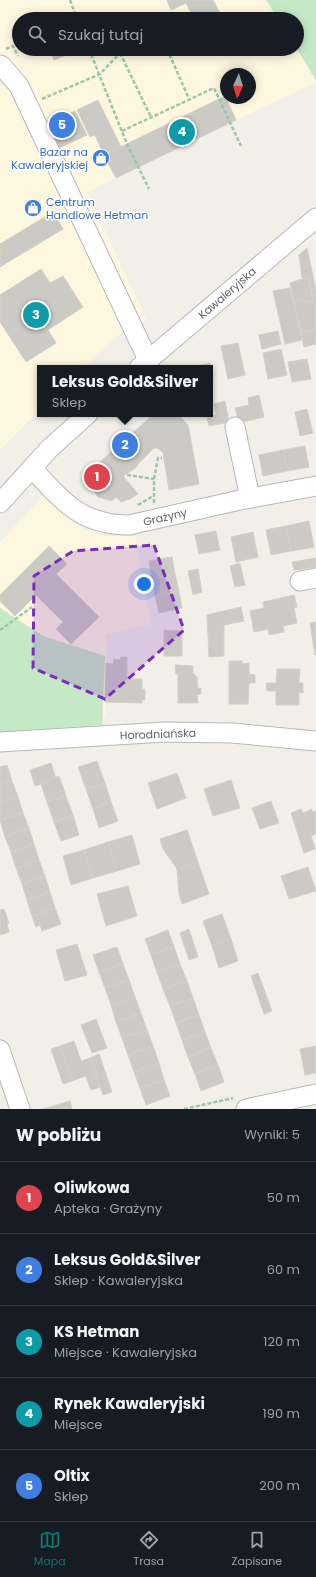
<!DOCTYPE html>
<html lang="pl">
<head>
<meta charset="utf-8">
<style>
  :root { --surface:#171b24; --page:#242831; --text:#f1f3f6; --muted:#9ea1a6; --line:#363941; --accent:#0f766e }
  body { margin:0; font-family:Poppins,sans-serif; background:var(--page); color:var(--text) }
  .compass { position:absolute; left:220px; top:68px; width:36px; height:36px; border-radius:50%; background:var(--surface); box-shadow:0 2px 10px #0003; rotate:184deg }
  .you { position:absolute; left:144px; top:584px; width:14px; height:14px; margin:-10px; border:3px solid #fff; border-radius:50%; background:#1a73e8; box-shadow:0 0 0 6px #1a73e833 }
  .badge { display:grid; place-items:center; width:26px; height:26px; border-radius:50%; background:var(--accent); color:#fff; font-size:13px; font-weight:700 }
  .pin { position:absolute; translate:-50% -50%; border:2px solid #fff; box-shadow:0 1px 4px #0006 }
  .popup { position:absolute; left:37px; top:365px; width:176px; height:52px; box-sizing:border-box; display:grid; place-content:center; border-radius:0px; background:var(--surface); filter:drop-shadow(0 1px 3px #0005); font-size:13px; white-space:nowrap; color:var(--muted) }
  .popup b { font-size:15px; color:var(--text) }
  .popup::after { content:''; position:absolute; left:50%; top:100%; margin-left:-8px; border:8px solid transparent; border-top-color:var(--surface) }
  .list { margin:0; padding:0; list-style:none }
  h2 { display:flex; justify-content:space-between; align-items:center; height:52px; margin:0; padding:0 16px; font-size:17px }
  h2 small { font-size:13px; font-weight:400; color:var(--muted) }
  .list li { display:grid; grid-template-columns:26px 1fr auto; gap:12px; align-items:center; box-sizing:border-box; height:72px; padding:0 16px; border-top:1px solid var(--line) }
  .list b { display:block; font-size:15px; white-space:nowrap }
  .list p { margin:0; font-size:13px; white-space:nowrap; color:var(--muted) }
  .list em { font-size:13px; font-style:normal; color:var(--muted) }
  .icon { flex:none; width:22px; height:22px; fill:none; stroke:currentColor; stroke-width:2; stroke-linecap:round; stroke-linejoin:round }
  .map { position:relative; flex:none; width:316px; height:1109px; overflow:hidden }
  .search { position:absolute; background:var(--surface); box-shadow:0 2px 10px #0003; left:12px; right:12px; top:12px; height:44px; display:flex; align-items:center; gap:10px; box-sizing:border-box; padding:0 14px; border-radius:22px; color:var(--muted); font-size:15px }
  .sheet { height:412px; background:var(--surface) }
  nav { display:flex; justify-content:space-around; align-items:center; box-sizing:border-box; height:56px; border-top:1px solid var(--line); background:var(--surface); font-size:11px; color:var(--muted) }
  nav a { display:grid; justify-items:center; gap:2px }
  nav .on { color:var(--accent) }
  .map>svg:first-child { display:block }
  .commercial { fill:#fef7e0; fill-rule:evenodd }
  .green { fill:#c5e8c5 }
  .building { fill:#cccac5; stroke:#d6d1c6 }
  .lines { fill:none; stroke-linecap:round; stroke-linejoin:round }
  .minor-casing { stroke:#b5b8bc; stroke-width:21 }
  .path { stroke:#9cc7a9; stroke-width:2.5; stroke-dasharray:4 2; stroke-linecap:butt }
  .minor { stroke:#fff; stroke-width:19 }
  .marked { fill:#7b2cbf; fill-opacity:0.2; stroke:#7b2cbf; stroke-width:3; stroke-dasharray:8 5; stroke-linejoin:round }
  .labels { text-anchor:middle; stroke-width:3; stroke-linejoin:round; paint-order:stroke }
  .shop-label { font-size:11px; fill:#366cbe; stroke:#fff; text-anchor:end }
  .street-label { font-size:11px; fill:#5f6368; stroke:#fff }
</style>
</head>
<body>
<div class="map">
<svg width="316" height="1109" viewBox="0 0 316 1109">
  <rect width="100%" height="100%" fill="#f1efe8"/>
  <!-- commercial -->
  <g class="commercial">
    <path d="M0 0H266L278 19H19V49H297L316 82 87 192 146 318 126 339 122 332 83 368H40V409L0 450V85H9L0 80ZM226 74H250V98H226Z"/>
    <path d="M45 494 66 517 83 529 105 536H135L151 624 107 634 105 716 0 711V542Z"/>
  </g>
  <!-- green -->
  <g class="green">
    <path d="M266 0H316V80L297 49V19H278Z"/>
    <path d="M0 608 43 636 105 656 102 725 0 732Z"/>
  </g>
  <!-- building -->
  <g class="building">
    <path d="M167 0H213L223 19H194L186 3 171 10Z"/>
    <path d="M50 49H78L79 50 54 60Z"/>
    <path d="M225 96 236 120 116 178 104 155Z"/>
    <path d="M98 100 121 147 104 155 95 135 90 137 77 110Z"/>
    <path d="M75 111 87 135 55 150 43 126Z"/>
    <path d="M53 212 63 229 0 267V244Z"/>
    <path d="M307 248 316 290V295L313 296 308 277 302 278 299 255Z"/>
    <path d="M41 269 50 283 63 276 83 307 48 330 56 343 26 362 0 322V295Z"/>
    <path d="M308 277 313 301 305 303 304 299 294 302 290 283Z"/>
    <path d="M290 288 302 340 285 344 273 291Z"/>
    <path d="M316 295V329L301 333 294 302 304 299 305 303 313 301 312 296Z"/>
    <path d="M316 329V344L304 347 301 333Z"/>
    <path d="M278 331 281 344 262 349 259 335Z"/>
    <path d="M238 343 245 375 228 379 221 346Z"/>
    <path d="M281 349 287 375 268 379 263 353Z"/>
    <path d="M307 359 311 379 292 382 288 362Z"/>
    <path d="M210 363 213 378H210V368H189Z"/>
    <path d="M259 395 264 417 239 423 235 408 249 405 248 398Z"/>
    <path d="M225 401 229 422 209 426 207 417 216 415 214 404Z"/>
    <path d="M307 409 313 433 300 436 295 412Z"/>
    <path d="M154 414H178L188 425 199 484 169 490 163 453 159 449 154 448 137 465 138 466 123 476 138 494 130 499 121 502 116 497 112 501 98 497 84 476Z"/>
    <path d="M305 446 309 467 287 471 283 450Z"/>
    <path d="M283 450 287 471 263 476 259 455Z"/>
    <path d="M309 521 314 547 291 551 286 526Z"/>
    <path d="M286 526 291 551 271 555 266 530Z"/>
    <path d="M216 531 220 550 199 554 195 535Z"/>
    <path d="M253 532 258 557 236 562 231 537Z"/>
    <path d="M49 546 67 564 56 574 99 617 71 644 56 629 63 622 36 595 15 616 0 601V595Z"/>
    <path d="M172 557 175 574 152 579 149 561Z"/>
    <path d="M316 558V567L294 570 292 562Z"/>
    <path d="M240 563 245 585 235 587 230 566Z"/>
    <path d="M198 569 202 592 193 595 188 571Z"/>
    <path d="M175 574 179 591 155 596 152 579Z"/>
    <path d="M179 591 182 608 159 613 155 596Z"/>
    <path d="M294 595 297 607 294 608 297 623 283 626 284 632 269 635 268 629 254 632 250 611 264 608 263 602Z"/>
    <path d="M241 607 244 621 224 625V656L209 657 207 615Z"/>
    <path d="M316 622V655H315L310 623Z"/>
    <path d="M164 630 182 631V656H164Z"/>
    <path d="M121 657H127V679H142V689H145V700H142V703L105 702 106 663 113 664 114 659 120 660Z"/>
    <path d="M229 661H242L243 664 249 663V674L255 675V683H249L248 704H229Z"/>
    <path d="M175 665 193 666V673L197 677 198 689 201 688V694L197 695 198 703H178V674H176Z"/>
    <path d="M277 669H300L299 683H303V693L299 692V705H276V691H267L266 683H276Z"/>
    <path d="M97 761 105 783 86 789 78 767Z"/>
    <path d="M51 763 56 779 35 786 30 770Z"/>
    <path d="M7 765 12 781 0 785V767Z"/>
    <path d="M177 773 186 798 157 809 148 783Z"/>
    <path d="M59 776 66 796 47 802 41 784Z"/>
    <path d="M231 780 240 808 213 816 204 789Z"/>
    <path d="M12 781 18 797 0 803V785Z"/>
    <path d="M105 783 111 802 93 809 86 789Z"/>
    <path d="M66 796 73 815 54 822 47 802Z"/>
    <path d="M18 797 23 813 0 820V803Z"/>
    <path d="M271 801 279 823 260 829 252 808Z"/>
    <path d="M111 802 118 821 99 828 93 809Z"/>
    <path d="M301 809 303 813 312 809 313 812 316 811V834L311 836 315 849 304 853 291 813Z"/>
    <path d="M23 813 29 828 5 837 0 820Z"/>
    <path d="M73 815 79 835 61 841 54 822Z"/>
    <path d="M29 828 34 844 11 852 5 837Z"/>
    <path d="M187 830 198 862 177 869 163 849 160 839Z"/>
    <path d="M132 835 140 864 117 871 108 842Z"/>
    <path d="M108 842 117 871 93 878 84 850Z"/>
    <path d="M34 844 39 860 16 868 11 852Z"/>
    <path d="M84 850 93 878 71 885 63 856Z"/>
    <path d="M39 860 45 876 22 884 16 868Z"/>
    <path d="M198 862 209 894 182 904 179 894 177 869Z"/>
    <path d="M308 867 316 891 289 899 281 876Z"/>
    <path d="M45 876 50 892 27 900 22 884Z"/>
    <path d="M128 886 137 916 106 926 97 894Z"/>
    <path d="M50 892 55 908 32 916 27 900Z"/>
    <path d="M55 908 61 924 42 931 40 925 36 927 32 916Z"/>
    <path d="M4 909 9 923 7 924 9 932 0 935V910Z"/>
    <path d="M222 914 231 939 212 946 203 921Z"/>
    <path d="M189 929 198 957 189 960 180 933Z"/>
    <path d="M168 930 174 947 151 955 145 939Z"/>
    <path d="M231 939 238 961 219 968 212 946Z"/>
    <path d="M77 944 87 975 65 981 56 950Z"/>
    <path d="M117 947 123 964 99 972 93 955Z"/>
    <path d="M174 947 180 964 157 972 151 955Z"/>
    <path d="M123 964 129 980 105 988 99 972Z"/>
    <path d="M180 964 187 981 163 989 157 972Z"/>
    <path d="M258 973 272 1011 264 1014 251 976Z"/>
    <path d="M129 980 135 997 111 1005 105 988Z"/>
    <path d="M187 981 193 998 170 1006 163 989Z"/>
    <path d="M135 997 141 1013 116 1022 111 1005Z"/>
    <path d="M193 998 199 1015 176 1023 170 1006Z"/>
    <path d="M141 1013 147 1030 122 1038 116 1022Z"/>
    <path d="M199 1015 205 1032 182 1040 176 1023Z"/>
    <path d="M96 1019 107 1048 92 1053 81 1025Z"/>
    <path d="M147 1030 153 1046 128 1055 122 1038Z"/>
    <path d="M205 1032 211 1048 188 1057 182 1040Z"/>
    <path d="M74 1041 81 1061 90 1058 100 1087 91 1090 86 1076 72 1081 60 1046Z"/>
    <path d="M60 1046 72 1081 63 1084 51 1049Z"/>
    <path d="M153 1046 159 1063 134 1072 128 1055Z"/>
    <path d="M316 1046V1073L305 1075 300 1049Z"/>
    <path d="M211 1048 218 1065 195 1074 188 1057Z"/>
    <path d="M99 1054 112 1092 103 1095 90 1058Z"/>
    <path d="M159 1063 164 1080 140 1088 134 1072Z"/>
    <path d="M218 1065 224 1082 201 1091 195 1074Z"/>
    <path d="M164 1080 170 1096 146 1105 140 1088Z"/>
    <path d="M70 1101 72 1109H43Z"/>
  </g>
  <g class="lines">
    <defs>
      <g id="minor">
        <path d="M0 65 2 66 19 86 148 360"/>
        <path d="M139 368 316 218"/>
        <path d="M235 427 250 498"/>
        <path d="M32 468C62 501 81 525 129 525L240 500 316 486"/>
        <path d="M0 503 50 448 88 414"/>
        <path d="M300 581 316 578"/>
        <path d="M0 742 165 732 232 733 316 741"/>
        <path d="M0 1050 20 1109"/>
        <path d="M246 1109 316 1094"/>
      </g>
    </defs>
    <!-- minor casing -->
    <use href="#minor" class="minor-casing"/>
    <!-- path -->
    <g class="path">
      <path d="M70 0 77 19"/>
      <path d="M6 49 13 46 18 56"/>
      <path d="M89 49 127 144 149 189"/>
      <path d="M167 49 189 99"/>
      <path d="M120 53 151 117"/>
      <path d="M42 99 100 74 120 53 127 49"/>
      <path d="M122 131 214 88 241 146"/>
      <path d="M127 475 154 479"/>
      <path d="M154 503V479L158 458H162"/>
      <path d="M138 505 153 496"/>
      <path d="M0 630 32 607"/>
      <path d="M184 1109 233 1098"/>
    </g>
    <!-- minor -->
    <use href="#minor" class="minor"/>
  </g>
  <!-- marked area -->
  <path class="marked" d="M154 545 184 630 105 699 33 668 34 576 73 551Z"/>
  <!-- icons -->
  <defs>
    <symbol id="shop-disc" viewBox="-11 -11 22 22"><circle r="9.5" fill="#3f7fe0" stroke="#fff"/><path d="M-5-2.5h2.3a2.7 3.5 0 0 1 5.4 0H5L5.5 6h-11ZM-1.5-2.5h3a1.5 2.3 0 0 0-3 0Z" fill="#fff"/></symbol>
  </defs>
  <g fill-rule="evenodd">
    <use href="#shop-disc" x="91" y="148" width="20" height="20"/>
    <use href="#shop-disc" x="23" y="198" width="20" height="20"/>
  </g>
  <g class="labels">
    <!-- shop labels -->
    <g class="shop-label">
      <text x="88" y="156">Bazar na<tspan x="88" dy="13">Kawaleryjskiej</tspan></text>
      <text x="46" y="206" text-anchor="start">Centrum<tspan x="46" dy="13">Handlowe Hetman</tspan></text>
    </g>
    <!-- street labels -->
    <g class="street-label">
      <text transform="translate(227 293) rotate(-41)" y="4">Kawaleryjska</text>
      <text transform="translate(165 517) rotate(-13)" y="4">Grażyny</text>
      <text transform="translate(158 734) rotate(-2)" y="4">Horodniańska</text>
    </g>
  </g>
</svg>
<svg class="compass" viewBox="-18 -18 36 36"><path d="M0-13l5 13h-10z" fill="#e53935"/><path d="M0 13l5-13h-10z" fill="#9ea1a6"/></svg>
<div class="you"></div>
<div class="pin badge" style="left:97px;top:477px;background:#e0444e">1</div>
<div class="pin badge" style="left:125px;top:445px;background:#3f7fe0">2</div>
<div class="popup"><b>Leksus Gold&amp;Silver</b>Sklep</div>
<div class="pin badge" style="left:36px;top:315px;background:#0f9aa8">3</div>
<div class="pin badge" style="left:182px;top:132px;background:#0f9aa8">4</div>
<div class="pin badge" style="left:62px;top:125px;background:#3f7fe0">5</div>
<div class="search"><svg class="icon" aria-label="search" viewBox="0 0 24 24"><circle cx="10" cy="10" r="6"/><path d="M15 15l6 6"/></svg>Szukaj tutaj</div>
</div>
<section class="sheet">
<h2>W pobliżu<small>Wyniki: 5</small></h2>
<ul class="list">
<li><span class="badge" style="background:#e0444e">1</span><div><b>Oliwkowa</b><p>Apteka · Grażyny</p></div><em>50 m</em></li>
<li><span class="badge" style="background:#3f7fe0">2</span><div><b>Leksus Gold&amp;Silver</b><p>Sklep · Kawaleryjska</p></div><em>60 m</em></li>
<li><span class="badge" style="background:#0f9aa8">3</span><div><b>KS Hetman</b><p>Miejsce · Kawaleryjska</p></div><em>120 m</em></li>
<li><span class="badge" style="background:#0f9aa8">4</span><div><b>Rynek Kawaleryjski</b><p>Miejsce</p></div><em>190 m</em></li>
<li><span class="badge" style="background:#3f7fe0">5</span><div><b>Oltix</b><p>Sklep</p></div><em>200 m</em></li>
</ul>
</section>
<nav>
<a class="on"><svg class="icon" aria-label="map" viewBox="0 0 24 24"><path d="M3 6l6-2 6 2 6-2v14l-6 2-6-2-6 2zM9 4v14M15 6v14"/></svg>Mapa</a>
<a><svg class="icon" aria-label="directions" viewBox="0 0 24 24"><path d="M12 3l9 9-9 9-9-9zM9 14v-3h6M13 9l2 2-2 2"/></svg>Trasa</a>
<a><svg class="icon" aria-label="saved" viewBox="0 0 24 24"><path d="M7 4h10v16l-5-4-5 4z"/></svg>Zapisane</a>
</nav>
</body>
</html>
